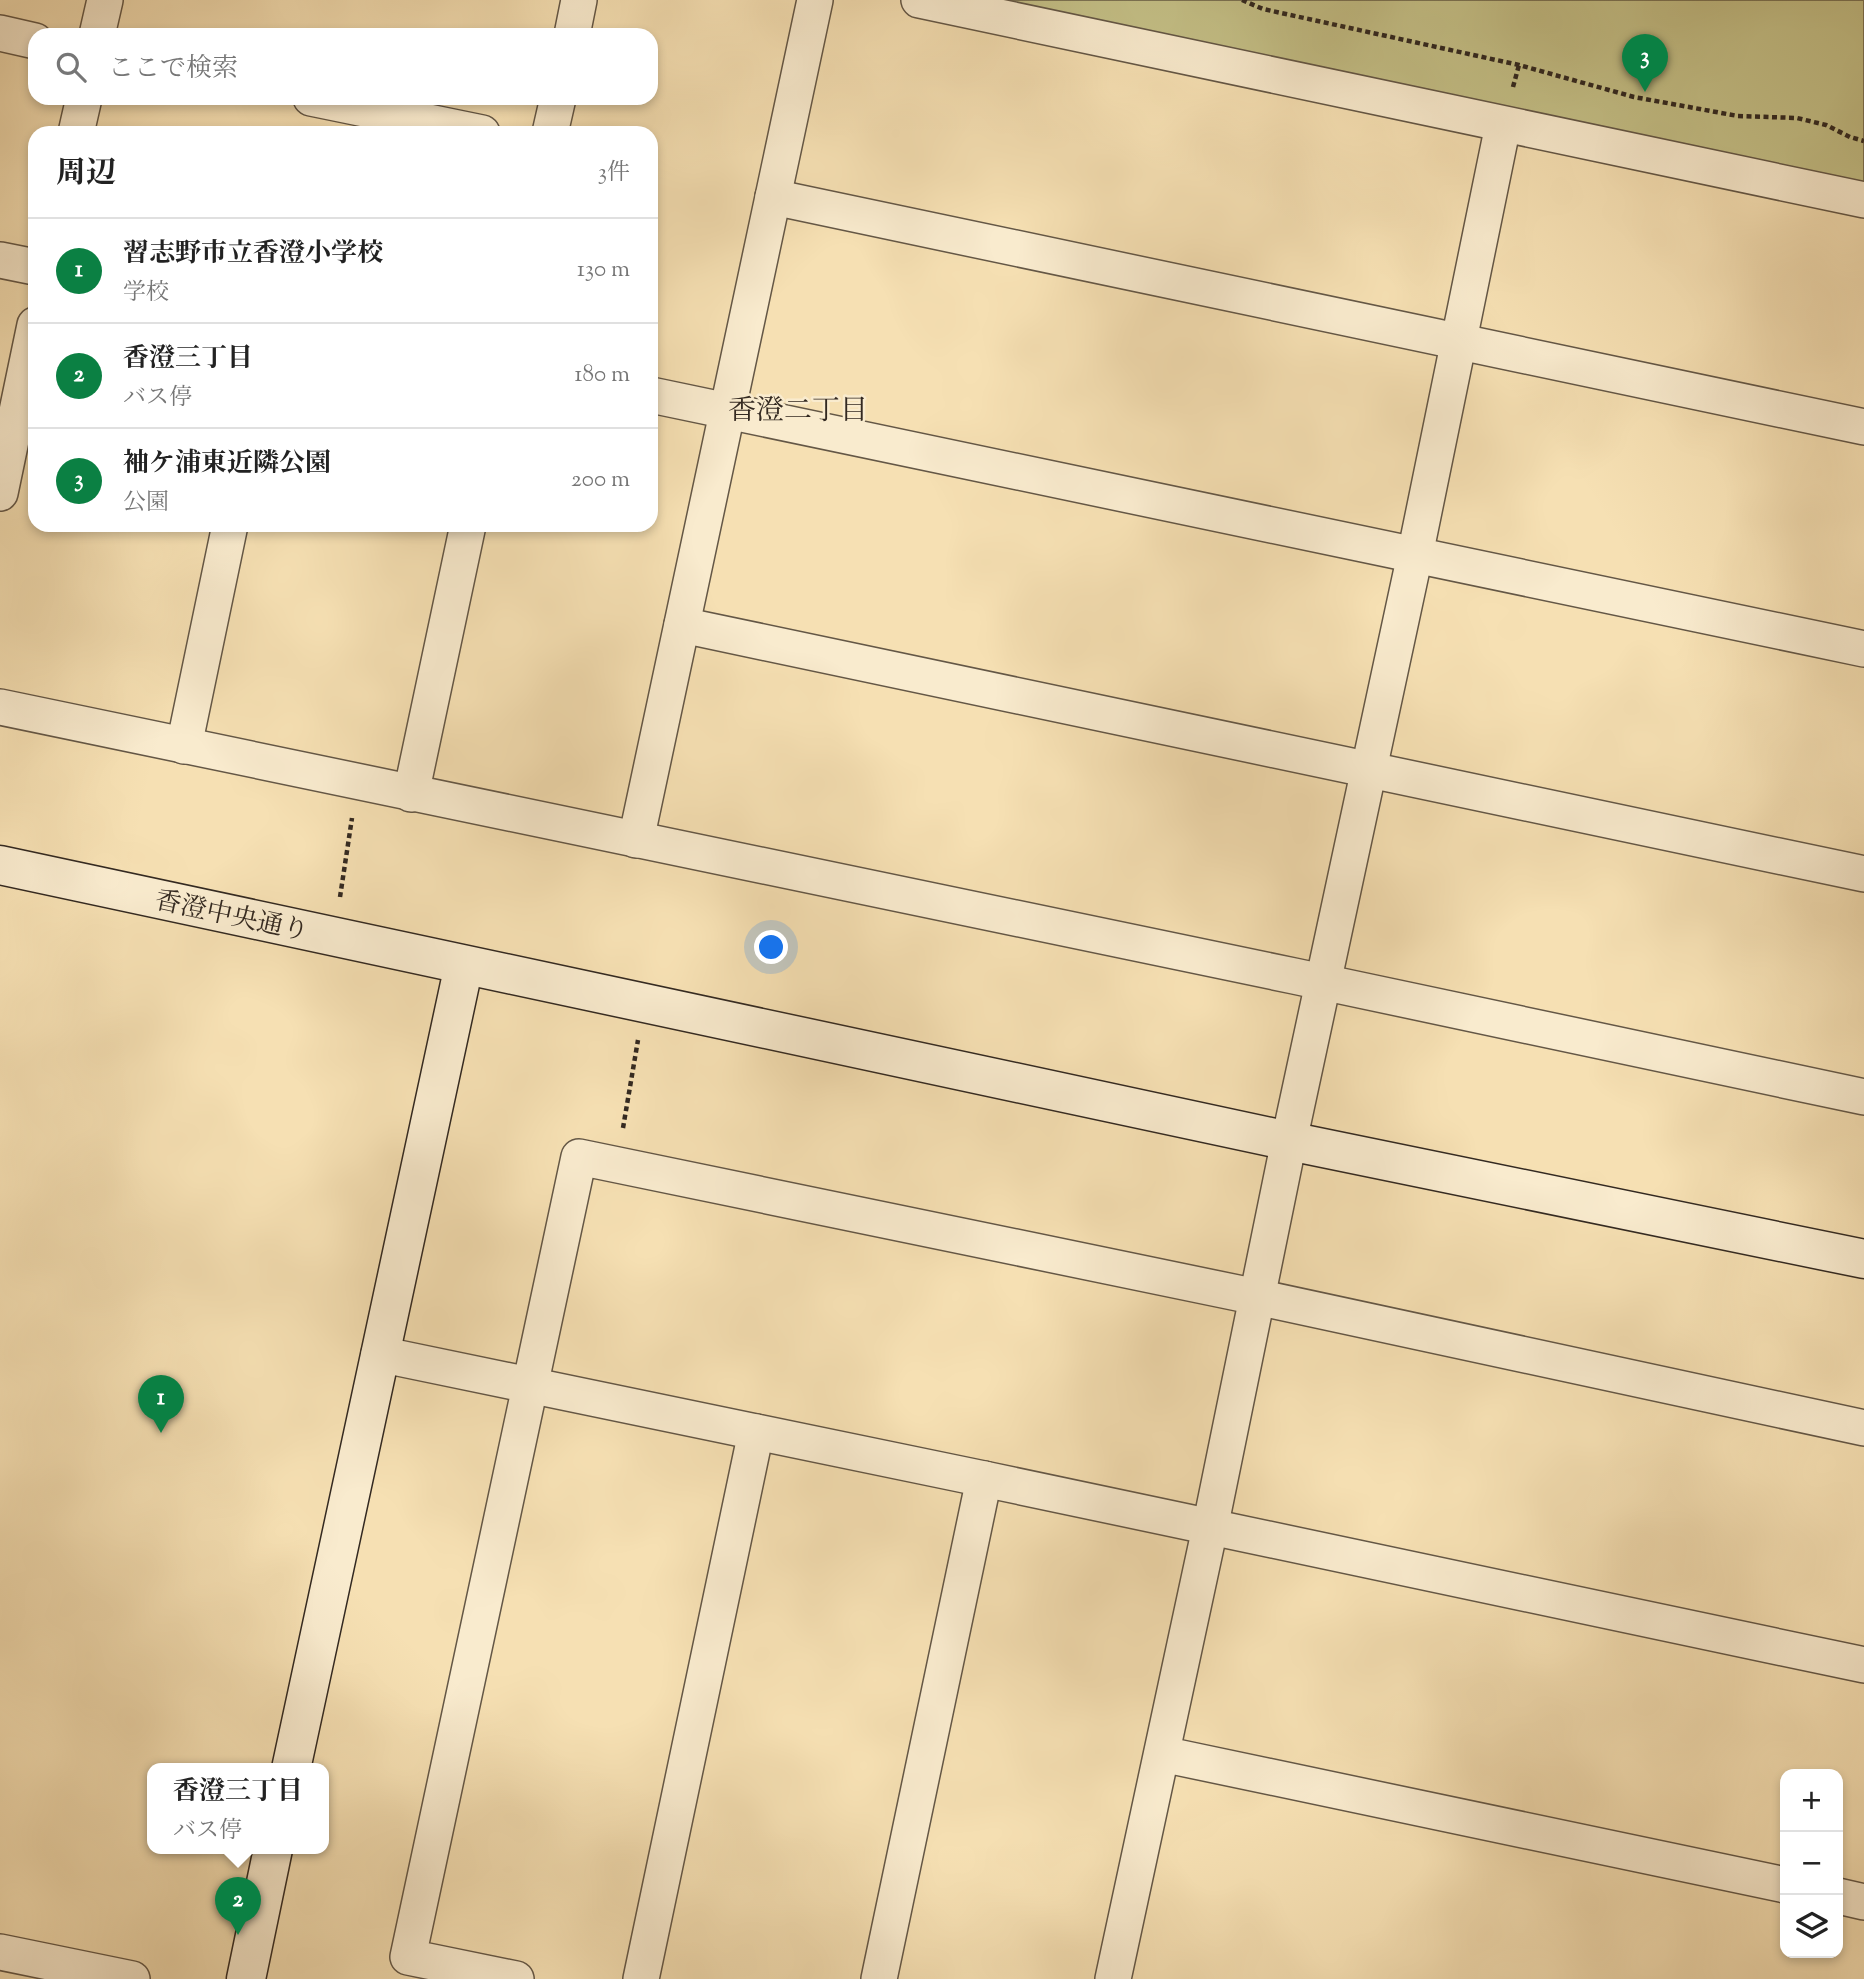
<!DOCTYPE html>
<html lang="ja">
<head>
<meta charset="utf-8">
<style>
  :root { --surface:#fff; --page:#f2f2f2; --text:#222; --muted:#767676; --line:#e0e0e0; --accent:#0b8043 }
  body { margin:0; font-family:"Sorts Mill Goudy","Noto Serif JP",serif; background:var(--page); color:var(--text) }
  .controls { position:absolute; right:21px; bottom:21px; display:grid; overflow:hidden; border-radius:14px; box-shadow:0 4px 10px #0003 }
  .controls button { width:63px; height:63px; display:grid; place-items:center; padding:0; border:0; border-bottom:2px solid var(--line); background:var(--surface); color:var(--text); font:35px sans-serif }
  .you { position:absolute; left:772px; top:948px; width:24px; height:24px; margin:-18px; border:5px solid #fff; border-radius:50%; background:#1a73e8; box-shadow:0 0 0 10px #1a73e833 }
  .badge { display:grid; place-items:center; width:46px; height:46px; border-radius:50%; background:var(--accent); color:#fff; font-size:23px; font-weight:700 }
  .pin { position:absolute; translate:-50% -58px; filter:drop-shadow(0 2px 4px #0008) }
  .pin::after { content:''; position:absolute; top:37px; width:24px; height:21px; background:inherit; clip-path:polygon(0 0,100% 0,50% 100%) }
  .popup { position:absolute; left:147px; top:1763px; width:182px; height:91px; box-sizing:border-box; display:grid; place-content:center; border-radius:14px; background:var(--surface); filter:drop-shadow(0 2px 5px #0005); font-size:23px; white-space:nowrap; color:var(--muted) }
  .popup b { font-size:26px; color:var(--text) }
  .popup::after { content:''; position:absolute; left:50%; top:100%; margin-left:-14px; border:14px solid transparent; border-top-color:var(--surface) }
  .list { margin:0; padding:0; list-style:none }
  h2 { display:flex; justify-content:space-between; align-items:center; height:91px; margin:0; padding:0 28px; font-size:30px }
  h2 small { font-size:23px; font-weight:400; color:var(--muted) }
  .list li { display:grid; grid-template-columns:46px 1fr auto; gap:21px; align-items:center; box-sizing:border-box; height:105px; padding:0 28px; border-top:2px solid var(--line) }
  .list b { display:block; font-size:26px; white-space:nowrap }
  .list p { margin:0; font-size:23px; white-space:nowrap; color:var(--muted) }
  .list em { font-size:23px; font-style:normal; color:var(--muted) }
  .icon { flex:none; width:38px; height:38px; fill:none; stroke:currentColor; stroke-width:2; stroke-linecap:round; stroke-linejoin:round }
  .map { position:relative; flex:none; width:1864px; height:1979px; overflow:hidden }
  .search { position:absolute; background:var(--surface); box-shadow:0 4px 10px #0003; left:28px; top:28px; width:630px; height:77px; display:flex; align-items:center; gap:18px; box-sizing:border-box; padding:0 24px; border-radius:21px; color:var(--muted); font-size:26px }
  .panel { position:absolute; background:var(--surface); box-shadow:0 4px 10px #0003; left:28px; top:126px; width:630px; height:406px; border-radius:21px }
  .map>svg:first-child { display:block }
  .green { fill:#c4c087; stroke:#7c7454; stroke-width:2 }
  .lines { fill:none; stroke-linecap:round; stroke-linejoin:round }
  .street-casing { stroke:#645746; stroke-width:38 }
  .secondary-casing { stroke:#332921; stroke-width:41 }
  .path { stroke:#332921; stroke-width:4.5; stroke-dasharray:5 3.5; stroke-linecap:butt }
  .street { stroke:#f9ebce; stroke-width:35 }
  .secondary { stroke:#f9ebce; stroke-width:38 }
  .labels { text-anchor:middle; stroke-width:5; stroke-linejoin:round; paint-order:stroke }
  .street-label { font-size:26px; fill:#332921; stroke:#f9ebce }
  .neighbourhood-label { font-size:28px; fill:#332921; stroke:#f9ebce }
</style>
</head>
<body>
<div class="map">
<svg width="1864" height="1979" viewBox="0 0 1864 1979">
  <rect width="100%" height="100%" fill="#f6e0b3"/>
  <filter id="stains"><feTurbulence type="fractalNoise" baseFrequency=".00286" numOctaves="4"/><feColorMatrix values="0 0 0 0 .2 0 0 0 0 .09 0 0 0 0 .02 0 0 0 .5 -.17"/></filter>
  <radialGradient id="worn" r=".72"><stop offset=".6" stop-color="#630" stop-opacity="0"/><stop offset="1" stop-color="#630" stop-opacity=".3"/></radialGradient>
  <!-- green -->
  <path class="green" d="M989 0H1864V184Z"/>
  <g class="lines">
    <defs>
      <g id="street">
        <path d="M919 0 1864 200"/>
        <path d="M0 33 35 41"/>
        <path d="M97 35 105 0"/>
        <path d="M572 35 579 0"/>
        <path d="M311 98 482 133"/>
        <path d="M76 133 84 98"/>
        <path d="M550 133 558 98"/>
        <path d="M773 197 1864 427"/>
        <path d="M0 260 35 267"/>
        <path d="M651 395 1864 649"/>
        <path d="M0 493 35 325"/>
        <path d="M682 625 1864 874"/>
        <path d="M0 707 1294 976 1864 1097"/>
        <path d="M184 746 230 525"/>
        <path d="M411 794 468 525"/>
        <path d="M636 840 815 0"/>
        <path d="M379 1354 984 1479 1864 1665"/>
        <path d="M1162 1754 1785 1885"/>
        <path d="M1838 1896 1864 1902"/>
        <path d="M0 1952 132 1979"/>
        <path d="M516 1979 408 1957 579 1157 1257 1297 1864 1428"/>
        <path d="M641 1979 756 1432"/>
        <path d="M879 1979 984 1479"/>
        <path d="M1113 1979 1210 1528 1289 1141 1415 555 1503 125"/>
      </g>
      <g id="secondary">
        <path d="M0 865 1289 1141 1864 1259"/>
        <path d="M291 1769 464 965"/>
        <path d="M246 1979 273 1849"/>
      </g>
    </defs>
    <!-- street casing -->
    <use href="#street" class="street-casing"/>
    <!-- secondary casing -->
    <use href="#secondary" class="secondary-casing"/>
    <!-- path -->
    <g class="path">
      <path d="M1242 0 1263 9 1519 65 1634 97 1738 116 1797 118 1826 125 1850 137 1864 141"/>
      <path d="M1513 87 1519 65"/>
      <path d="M340 897 352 818"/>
      <path d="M623 1128 638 1040"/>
    </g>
    <!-- street -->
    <use href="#street" class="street"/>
    <!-- secondary -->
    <use href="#secondary" class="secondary"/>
  </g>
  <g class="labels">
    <!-- street labels -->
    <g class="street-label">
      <text transform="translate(232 915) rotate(12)" y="9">香澄中央通り</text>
    </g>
    <!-- neighbourhood labels -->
    <g class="neighbourhood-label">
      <text x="798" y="419">香澄二丁目</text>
    </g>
  </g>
  <rect width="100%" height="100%" filter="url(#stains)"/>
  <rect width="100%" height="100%" fill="url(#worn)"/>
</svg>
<div class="controls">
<button>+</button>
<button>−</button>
<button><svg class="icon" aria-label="layers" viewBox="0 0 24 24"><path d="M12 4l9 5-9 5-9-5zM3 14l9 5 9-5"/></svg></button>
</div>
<div class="you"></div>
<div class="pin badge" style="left:161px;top:1433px">1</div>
<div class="pin badge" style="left:238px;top:1935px">2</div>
<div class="popup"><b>香澄三丁目</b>バス停</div>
<div class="pin badge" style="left:1645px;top:92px">3</div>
<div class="search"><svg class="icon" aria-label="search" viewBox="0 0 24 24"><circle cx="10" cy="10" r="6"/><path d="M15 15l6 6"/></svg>ここで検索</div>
<section class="panel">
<h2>周辺<small>3件</small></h2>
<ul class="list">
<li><span class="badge">1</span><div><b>習志野市立香澄小学校</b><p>学校</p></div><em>130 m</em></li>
<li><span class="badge">2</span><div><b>香澄三丁目</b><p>バス停</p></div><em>180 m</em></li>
<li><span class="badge">3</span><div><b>袖ケ浦東近隣公園</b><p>公園</p></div><em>200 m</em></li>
</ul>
</section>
</div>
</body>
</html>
